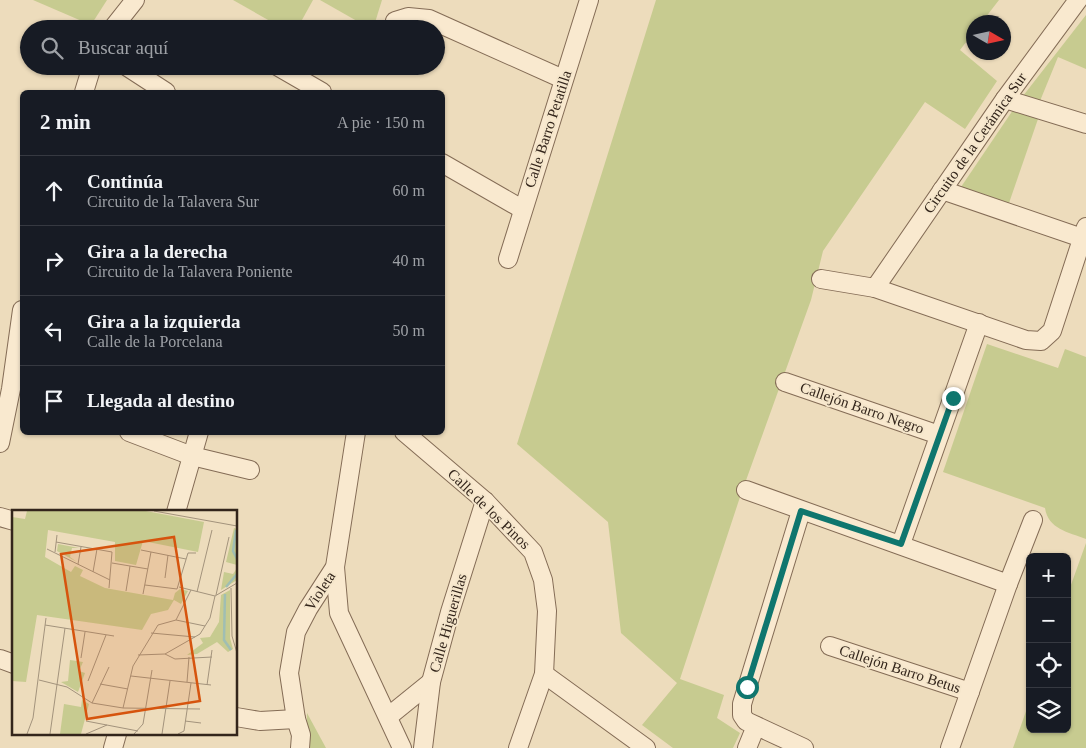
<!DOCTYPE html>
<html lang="es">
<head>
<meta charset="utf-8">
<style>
  :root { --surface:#171b24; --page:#20242c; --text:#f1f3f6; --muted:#9ea1a6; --line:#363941 }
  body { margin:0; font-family:Georgia,serif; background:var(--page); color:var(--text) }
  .controls { position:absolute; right:15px; bottom:15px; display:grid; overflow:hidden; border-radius:8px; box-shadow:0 1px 4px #0004 }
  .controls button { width:45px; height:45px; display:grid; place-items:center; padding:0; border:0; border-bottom:1px solid var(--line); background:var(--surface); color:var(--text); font:25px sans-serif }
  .compass { position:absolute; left:966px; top:15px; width:45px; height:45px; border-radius:50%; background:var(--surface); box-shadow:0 1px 4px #0004; rotate:99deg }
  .stop { position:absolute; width:15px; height:15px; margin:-11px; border:4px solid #0f766e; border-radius:50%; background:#fff }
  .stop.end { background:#0f766e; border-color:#fff; box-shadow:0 1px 5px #0008 }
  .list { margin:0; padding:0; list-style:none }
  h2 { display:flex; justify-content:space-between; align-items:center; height:65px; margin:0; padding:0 20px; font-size:21px }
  h2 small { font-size:16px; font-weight:400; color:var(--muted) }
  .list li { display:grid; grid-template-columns:32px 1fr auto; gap:15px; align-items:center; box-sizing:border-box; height:70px; padding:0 20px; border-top:1px solid var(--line) }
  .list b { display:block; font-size:19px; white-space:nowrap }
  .list p { margin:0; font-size:16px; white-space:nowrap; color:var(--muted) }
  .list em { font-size:16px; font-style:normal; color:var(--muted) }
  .icon { flex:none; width:28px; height:28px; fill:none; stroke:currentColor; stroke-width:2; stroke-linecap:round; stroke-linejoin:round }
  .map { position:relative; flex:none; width:1086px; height:748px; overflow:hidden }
  .search { position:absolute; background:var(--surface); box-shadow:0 1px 4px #0004; left:20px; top:20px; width:425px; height:55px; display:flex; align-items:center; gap:12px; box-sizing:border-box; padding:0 18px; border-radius:28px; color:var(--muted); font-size:19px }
  .panel { position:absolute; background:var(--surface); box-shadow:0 1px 4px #0004; left:20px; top:90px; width:425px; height:345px; border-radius:8px }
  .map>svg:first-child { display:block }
  .green { fill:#c7cb90 }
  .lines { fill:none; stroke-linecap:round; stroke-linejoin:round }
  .street-casing { stroke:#846c56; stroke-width:20 }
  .street { stroke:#f9e9cf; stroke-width:18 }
  .route { stroke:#0f766e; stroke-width:6 }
  .labels { text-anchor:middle; stroke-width:4; stroke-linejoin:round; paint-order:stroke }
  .street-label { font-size:15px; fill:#33251b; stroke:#f5e6cb }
  .inset-river { fill:none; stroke:#a0beb3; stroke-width:2.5 }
  .inset-road { fill:none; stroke:#a3937c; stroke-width:1 }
  .view { fill:#d6540e; fill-opacity:0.15; stroke:#d6540e; stroke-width:2.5 }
  .inset-edge { fill:none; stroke:#33251b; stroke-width:2.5 }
</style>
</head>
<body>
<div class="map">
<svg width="1086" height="748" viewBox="0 0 1086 748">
  <rect width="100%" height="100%" fill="#eddcbc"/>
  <!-- green -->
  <g class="green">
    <path d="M33 0H107L91 25Z"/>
    <path d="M233 0H313L297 29H284Z"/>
    <path d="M320 0H382L373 29H371Z"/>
    <path d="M656 0H999L982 22H974L973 33 960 50 997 81 965 129 925 102 823 251 811 300 740 497 680 679 724 695 717 718 740 733 733 748H673L642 725 677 683 621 633 608 522 517 444Z"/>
    <path d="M1086 15V69L1058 57 1040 101 1023 96Z"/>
    <path d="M1013 110 1038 119 1009 203 961 187Z"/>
    <path d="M987 344 1058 368 1065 349 1086 357V539C1068 532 1048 529 1045 508L943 472Z"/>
    <path d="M1086 543V748H1013L1030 700V729H1067V596Z"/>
    <path d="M307 713 326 748H306Z"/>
  </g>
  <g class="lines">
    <defs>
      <g id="street">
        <path d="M395 21 408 17 429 19 563 79"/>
        <path d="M112 29 135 0"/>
        <path d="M126 66 166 92"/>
        <path d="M277 66 322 92"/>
        <path d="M84 92 92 66"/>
        <path d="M1005 99 1086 124"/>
        <path d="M442 163 522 209"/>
        <path d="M942 190 1082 238"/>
        <path d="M508 259 589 0"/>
        <path d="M821 279 875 288 1026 340 1041 341 1052 331 1086 227"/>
        <path d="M875 288 1005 99 1078 0"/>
        <path d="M785 382 939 435"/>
        <path d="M129 432 192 456 250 470"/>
        <path d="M404 432 485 501 533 552 543 580 547 611 544 674 518 748"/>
        <path d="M0 443 11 389 22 310"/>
        <path d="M746 490 1008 584"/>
        <path d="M801 511 742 704V715L746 721 804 748"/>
        <path d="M176 512 199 432"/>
        <path d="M0 517 14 521"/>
        <path d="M901 544 979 323"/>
        <path d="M335 567 339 613 402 748"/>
        <path d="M830 646 970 692"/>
        <path d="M0 659 14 664"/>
        <path d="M544 674 646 748"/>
        <path d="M389 716 431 682"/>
        <path d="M236 717 260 721 296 719"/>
        <path d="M113 748 117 734"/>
        <path d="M300 748 301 735 296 719 289 673 296 632 308 609 335 567 356 432"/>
        <path d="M423 748 431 682 450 612 485 501"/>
        <path d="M747 748 756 726"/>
        <path d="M950 748 1008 584 1033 520"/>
      </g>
    </defs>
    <!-- street casing -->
    <use href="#street" class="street-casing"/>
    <!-- street -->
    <use href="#street" class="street"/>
  </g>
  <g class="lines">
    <!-- route -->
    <path class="route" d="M747 687 801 511 901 544 953 398"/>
  </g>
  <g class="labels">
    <!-- street labels -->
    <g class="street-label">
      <text transform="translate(548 129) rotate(-72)" y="5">Calle Barro Petatilla</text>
      <text transform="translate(975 143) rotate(-55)" y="5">Circuito de la Cerámica Sur</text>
      <text transform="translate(862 408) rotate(19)" y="5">Callejón Barro Negro</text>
      <text transform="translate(489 509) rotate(44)" y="5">Calle de los Pinos</text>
      <text transform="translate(320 591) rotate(-57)" y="5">Violeta</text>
      <text transform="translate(448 623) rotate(-74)" y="5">Calle Higuerillas</text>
      <text transform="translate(900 669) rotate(18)" y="5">Callejón Barro Betus</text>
    </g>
  </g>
  <!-- overview -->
  <g transform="translate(12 510)">
    <rect width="225" height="225" fill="#eddcbc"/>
    <path d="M15 1H134L192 12 186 42 131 31 124 55 103 51V32L36 20 33 47 59 62 63 56 71 60 68 66 93 78 161 90 163 83 168 79 176 81 169 94 162 90 156 100 139 104 130 120 25 105 14 172 0 171V7L13 9ZM222 18 225 19V55L214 52ZM46 34 67 38H60L58 47 65 52 45 41ZM225 58V70L209 80 212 62 221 64ZM218 80V128L221 139 216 142 205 132 185 144 175 145 191 133 188 128 198 127 207 112 209 85ZM58 150 71 152 67 161 73 163 66 182 49 172 56 171ZM70 190 77 194 69 224H48L52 194 69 197Z" fill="#c7cb90"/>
    <path class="inset-river" d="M224 20 221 41 225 49M214 77 225 64M213 84 212 130 219 140"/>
    <path class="inset-road" d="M142 1 225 16M44 32 100 42 97 78M35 39 98 70M129 40 174 49M43 42 45 25M100 53 136 59M66 54 69 37M81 62 85 39M153 68 156 45M133 75 165 79 176 43H184M167 77 203 86 225 73M219 78 220 126 225 143M114 81 118 56M185 82 200 20M131 84 139 42M204 85 217 27M164 110 179 80M33 115 102 126M139 123 183 127M153 144 188 124 198 108 203 86M126 145 153 144 163 149 200 147M69 148 73 122M119 166 199 175M27 170 55 177 80 193 111 198 188 199M76 171 94 125M175 172 177 147M88 174 116 179M195 175 200 140M0 178V194M80 193 97 157M111 198 121 156 146 115 164 110 193 116M74 211 126 221M173 211 189 213M15 224 21 208 34 108M38 224 53 118M74 224 95 215M122 224 131 214 140 160M150 224 158 171M166 224 172 221 179 173"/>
    <path class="view" d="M162 27 188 191 75 209 49 44Z"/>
    <rect width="225" height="225" class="inset-edge"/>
  </g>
</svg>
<div class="controls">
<button>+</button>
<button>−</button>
<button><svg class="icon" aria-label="locate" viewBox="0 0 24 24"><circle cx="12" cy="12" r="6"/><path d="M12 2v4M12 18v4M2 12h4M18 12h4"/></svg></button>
<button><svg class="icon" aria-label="layers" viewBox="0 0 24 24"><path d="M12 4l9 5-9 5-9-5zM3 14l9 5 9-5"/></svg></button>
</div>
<svg class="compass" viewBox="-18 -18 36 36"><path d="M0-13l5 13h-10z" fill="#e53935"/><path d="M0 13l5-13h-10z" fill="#9ea1a6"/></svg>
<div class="stop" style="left:747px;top:687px"></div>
<div class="stop end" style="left:953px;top:398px"></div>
<div class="search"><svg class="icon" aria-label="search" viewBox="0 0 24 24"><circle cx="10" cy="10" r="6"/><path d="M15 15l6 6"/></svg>Buscar aquí</div>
<section class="panel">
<h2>2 min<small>A pie · 150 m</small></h2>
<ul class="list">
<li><svg class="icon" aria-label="ahead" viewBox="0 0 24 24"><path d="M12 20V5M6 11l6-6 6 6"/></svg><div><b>Continúa</b><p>Circuito de la Talavera Sur</p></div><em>60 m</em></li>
<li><svg class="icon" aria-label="right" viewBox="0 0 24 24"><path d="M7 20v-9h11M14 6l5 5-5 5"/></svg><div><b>Gira a la derecha</b><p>Circuito de la Talavera Poniente</p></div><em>40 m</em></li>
<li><svg class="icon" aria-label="left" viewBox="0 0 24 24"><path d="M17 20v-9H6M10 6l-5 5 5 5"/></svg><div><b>Gira a la izquierda</b><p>Calle de la Porcelana</p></div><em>50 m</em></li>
<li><svg class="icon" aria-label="arrive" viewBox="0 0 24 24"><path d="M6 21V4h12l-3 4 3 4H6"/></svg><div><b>Llegada al destino</b></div></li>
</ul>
</section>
</div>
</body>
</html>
